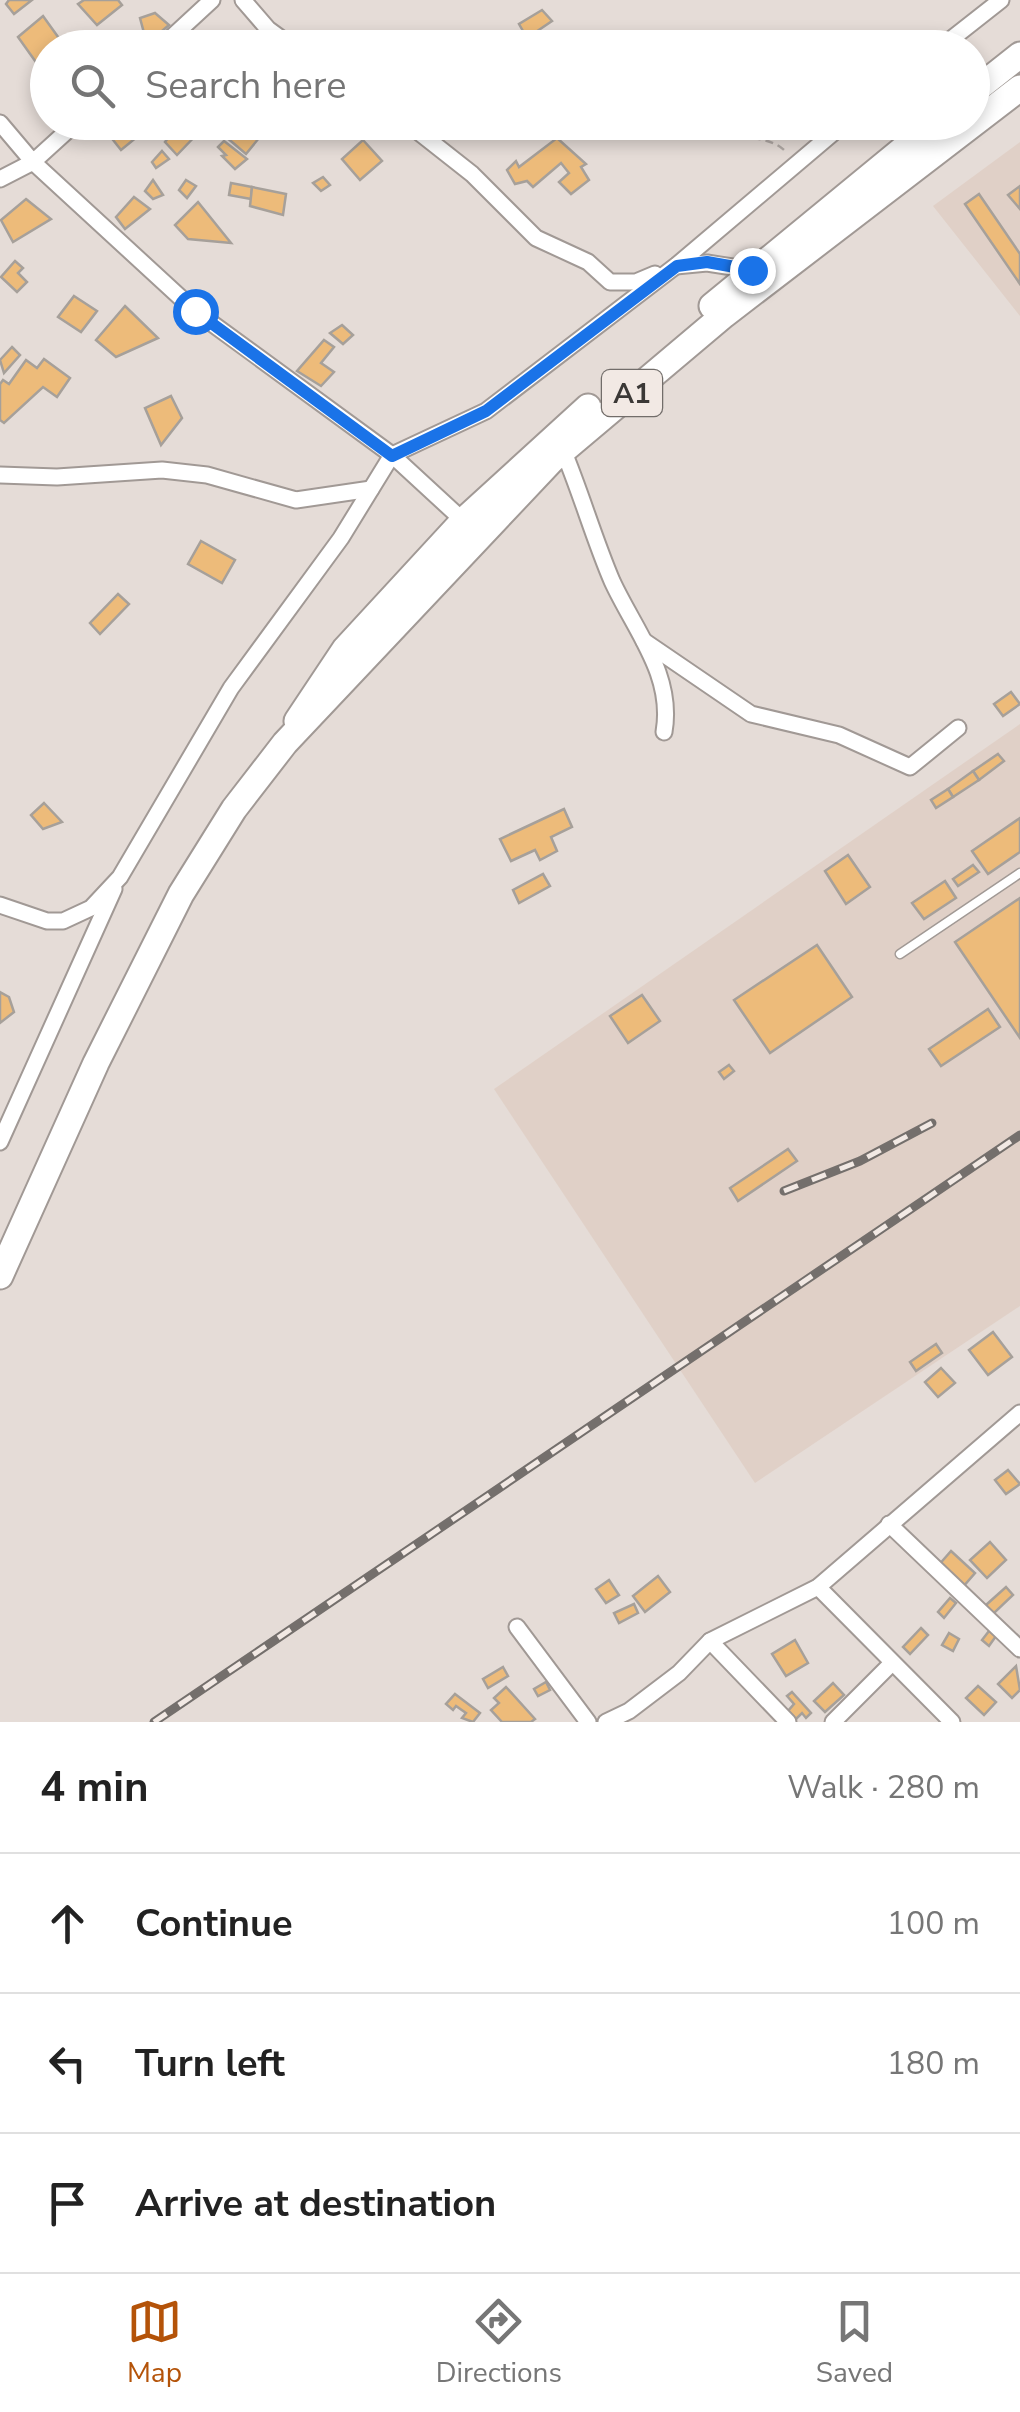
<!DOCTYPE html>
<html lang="en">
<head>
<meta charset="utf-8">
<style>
  :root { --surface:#fff; --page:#f2f2f2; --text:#222; --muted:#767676; --line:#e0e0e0; --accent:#b45309 }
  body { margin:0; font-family:"Nunito Sans",sans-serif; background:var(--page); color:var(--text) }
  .stop { position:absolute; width:30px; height:30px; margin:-22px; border:8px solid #1a73e8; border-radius:50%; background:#fff }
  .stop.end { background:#1a73e8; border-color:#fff; box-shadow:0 2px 10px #0008 }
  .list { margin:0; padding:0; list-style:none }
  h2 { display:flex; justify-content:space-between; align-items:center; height:130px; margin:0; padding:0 40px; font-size:42px }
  h2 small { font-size:32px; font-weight:400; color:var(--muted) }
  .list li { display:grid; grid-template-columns:65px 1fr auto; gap:30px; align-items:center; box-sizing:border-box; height:140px; padding:0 40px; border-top:2px solid var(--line) }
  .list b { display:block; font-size:38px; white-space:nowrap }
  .list em { font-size:32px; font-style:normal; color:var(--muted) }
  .icon { flex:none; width:55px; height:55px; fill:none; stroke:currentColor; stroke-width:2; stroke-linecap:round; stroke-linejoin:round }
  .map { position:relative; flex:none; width:1020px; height:1722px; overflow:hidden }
  .search { position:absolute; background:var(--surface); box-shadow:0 5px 15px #0003; left:30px; right:30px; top:30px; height:110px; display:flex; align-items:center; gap:25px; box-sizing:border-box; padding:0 35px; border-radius:55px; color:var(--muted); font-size:38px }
  .sheet { height:550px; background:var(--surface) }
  nav { display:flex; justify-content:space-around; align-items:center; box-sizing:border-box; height:140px; border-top:2px solid var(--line); background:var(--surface); font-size:28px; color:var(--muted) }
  nav a { display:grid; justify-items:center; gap:5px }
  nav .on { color:var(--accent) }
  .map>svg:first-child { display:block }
  .built { fill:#e0d0c7 }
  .building { fill:#edbb7a; stroke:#a6a09a; stroke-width:2.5 }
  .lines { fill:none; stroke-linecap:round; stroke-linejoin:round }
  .service-casing { stroke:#a19995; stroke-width:11 }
  .minor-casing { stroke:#a19995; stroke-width:19 }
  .trunk-casing { stroke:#a19995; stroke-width:29 }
  .path { stroke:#b1a9a5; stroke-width:2.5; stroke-dasharray:8 5; stroke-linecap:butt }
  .service { stroke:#fff; stroke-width:8 }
  .minor { stroke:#fff; stroke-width:15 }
  .trunk { stroke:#fff; stroke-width:25 }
  .rail-casing { stroke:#746f6c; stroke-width:9 }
  .rail { stroke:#f2e9e4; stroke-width:5; stroke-dasharray:15; stroke-linecap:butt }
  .route { stroke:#1a73e8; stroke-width:12 }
  .labels { text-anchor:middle; stroke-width:8; stroke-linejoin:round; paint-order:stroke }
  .shield { fill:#f2e9e4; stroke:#726d6a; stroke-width:2.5 }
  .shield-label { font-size:28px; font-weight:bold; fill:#3b3836 }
</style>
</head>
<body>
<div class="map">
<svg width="1020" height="1722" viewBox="0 0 1020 1722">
  <rect width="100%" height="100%" fill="#e5dcd7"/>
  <!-- built -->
  <g class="built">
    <path d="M1020 142V316L933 206Z"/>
    <path d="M1020 724V1306L755 1483 494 1089Z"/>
  </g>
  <!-- building -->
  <g class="building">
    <path d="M9 0H32L14 14 6 4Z"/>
    <path d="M84 0H118L122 5 97 25 78 4Z"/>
    <path d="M542 10 552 21 527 38 519 24Z"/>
    <path d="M155 13 169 25 147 44 140 18Z"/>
    <path d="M43 16 66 48H48V79L18 37Z"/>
    <path d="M105 122H136L143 132 121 150 102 126Z"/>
    <path d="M181 122H190L199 132 177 155 165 142Z"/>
    <path d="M237 122H253L263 133 246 154 225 136Z"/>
    <path d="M557 138 586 164 581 167 589 180 571 194 559 182 569 173 561 163 533 187 527 181 515 184 507 170 516 161 519 167Z"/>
    <path d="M363 140 382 161 360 180 342 159Z"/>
    <path d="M224 141 247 159 235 169 222 156 226 155 218 147Z"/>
    <path d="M162 151 169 159 156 168 152 162Z"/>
    <path d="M323 177 330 185 321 191 313 183Z"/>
    <path d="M153 180 163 195 153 199 145 191Z"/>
    <path d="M186 180 196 186 187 198 179 190Z"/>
    <path d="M231 183 252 187 251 199 229 195Z"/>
    <path d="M1020 186V209L1008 195Z"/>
    <path d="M252 187 286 194 283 215 250 206Z"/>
    <path d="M979 194 1020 254V284L965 204Z"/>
    <path d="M134 197 150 209 125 229 116 217Z"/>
    <path d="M26 199 51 219 13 242 1 220Z"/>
    <path d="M198 202 231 243 188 239 175 225Z"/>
    <path d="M15 261 23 268 18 273 27 282 17 292 1 277Z"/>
    <path d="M74 296 97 311 81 332 58 317Z"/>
    <path d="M125 306 158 338 116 357 96 340Z"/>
    <path d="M342 325 353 335 343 344 330 333Z"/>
    <path d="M324 340 334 347 321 363 334 372 321 386 297 371Z"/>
    <path d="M12 347 20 355 4 373 0 360Z"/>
    <path d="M44 359 70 378 57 397 43 387 4 423 0 420V384L3 380 9 384 26 360 37 368Z"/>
    <path d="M171 396 182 418 161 445 145 408Z"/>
    <path d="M201 541 235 560 222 583 188 564Z"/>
    <path d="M118 594 129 604 100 634 90 623Z"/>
    <path d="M1011 692 1020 704 1003 716 994 704Z"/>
    <path d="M998 754 1004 761 979 780 973 771Z"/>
    <path d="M973 771 979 780 953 797 948 789Z"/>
    <path d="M948 789 953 797 936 808 931 800Z"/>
    <path d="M44 803 62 822 43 829 31 815Z"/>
    <path d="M564 809 572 827 551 837 557 851 540 860 535 850 511 861 500 839Z"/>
    <path d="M1020 818V852L988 874 972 851Z"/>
    <path d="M848 855 870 887 846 904 825 871Z"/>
    <path d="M973 865 979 872 958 886 953 879Z"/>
    <path d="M543 874 550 886 519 903 513 890Z"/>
    <path d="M945 881 956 898 924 919 912 903Z"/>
    <path d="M1020 898V1038L955 942Z"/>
    <path d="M817 945 852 997 770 1053 734 1000Z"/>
    <path d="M0 992 9 997 14 1012 0 1023Z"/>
    <path d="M642 995 660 1021 628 1043 610 1016Z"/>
    <path d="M988 1009 1000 1027 941 1066 929 1049Z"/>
    <path d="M729 1065 734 1071 724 1079 719 1072Z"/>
    <path d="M788 1149 797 1161 738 1201 730 1188Z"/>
    <path d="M993 1332 1012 1357 988 1375 969 1350Z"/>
    <path d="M936 1344 942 1353 916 1371 910 1362Z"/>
    <path d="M941 1368 955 1383 938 1397 925 1382Z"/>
    <path d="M1008 1470 1020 1484 1006 1494 995 1480Z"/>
    <path d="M990 1542 1006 1560 987 1578 970 1560Z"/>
    <path d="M951 1551 975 1573 962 1588 937 1567Z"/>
    <path d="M658 1576 670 1592 645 1612 633 1596Z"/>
    <path d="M609 1580 619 1595 606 1603 596 1589Z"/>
    <path d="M1006 1587 1013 1595 993 1614 986 1605Z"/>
    <path d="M950 1598 956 1603 944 1618 938 1612Z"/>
    <path d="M634 1604 638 1613 619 1623 614 1613Z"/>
    <path d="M921 1628 928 1635 910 1654 903 1647Z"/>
    <path d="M989 1631 996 1636 989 1646 982 1640Z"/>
    <path d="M949 1633 959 1639 953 1651 942 1645Z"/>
    <path d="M795 1640 808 1663 786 1676 772 1654Z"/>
    <path d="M1016 1666 1020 1690 1012 1698 998 1684Z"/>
    <path d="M503 1667 508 1676 488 1688 483 1679Z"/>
    <path d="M546 1682 550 1690 538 1696 534 1689Z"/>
    <path d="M833 1683 844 1695 825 1712 814 1701Z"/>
    <path d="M978 1686 996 1702 984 1715 966 1698Z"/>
    <path d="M506 1687 535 1719 531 1722H502L491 1710 499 1703 494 1698Z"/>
    <path d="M792 1692 811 1713 806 1718 802 1713 796 1719 788 1711 794 1704 787 1696Z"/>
    <path d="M455 1694 480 1713 473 1722 462 1718 466 1713 456 1706 453 1710 446 1704Z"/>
  </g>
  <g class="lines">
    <defs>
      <path id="service" d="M900 954 1020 873"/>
      <g id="minor">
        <path d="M243 0 268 29 294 48"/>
        <path d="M160 48 212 0"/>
        <path d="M940 48 1001 0"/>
        <path d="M406 122 472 174 536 238 588 262 610 282H636L655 274"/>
        <path d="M0 123 33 162 77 122"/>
        <path d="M0 179 33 162 195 311 392 455 468 525"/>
        <path d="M676 266 707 263 752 270"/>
        <path d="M563 450C581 493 594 539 612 581 635 631 674 675 664 732"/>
        <path d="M0 475 57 477 162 470 207 475 296 500 371 489"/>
        <path d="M644 641 751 714 839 735 910 767 958 728"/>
        <path d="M0 905 47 921H63L91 908 120 877 231 688 341 538 392 455 486 411 677 265 846 122"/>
        <path d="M0 1142 114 889"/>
        <path d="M889 1524 1020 1649"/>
        <path d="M818 1587 952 1722"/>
        <path d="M517 1627 588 1722"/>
        <path d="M710 1641 788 1722"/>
        <path d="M606 1722 629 1711 679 1673 710 1641 818 1587 1020 1413"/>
        <path d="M833 1722 890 1665"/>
      </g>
      <g id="trunk">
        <path d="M972 93 1020 55"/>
        <path d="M712 306 936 122"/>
        <path d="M297 721 345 649 463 521 588 407"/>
        <path d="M0 1276 96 1063 181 894 234 809 285 743 552 460 724 315 1020 88"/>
      </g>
    </defs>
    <!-- service casing -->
    <use href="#service" class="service-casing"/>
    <!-- minor casing -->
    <use href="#minor" class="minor-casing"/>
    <!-- trunk casing -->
    <use href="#trunk" class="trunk-casing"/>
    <!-- path -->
    <path class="path" d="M718 122C737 144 769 132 787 153"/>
    <!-- service -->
    <use href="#service" class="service"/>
    <!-- minor -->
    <use href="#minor" class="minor"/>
    <!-- trunk -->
    <use href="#trunk" class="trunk"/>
    <defs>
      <g id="rail">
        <path d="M784 1191 860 1161 932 1123"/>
        <path d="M154 1722 1020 1135"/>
      </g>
    </defs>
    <!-- rail casing -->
    <use href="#rail" class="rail-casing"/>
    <!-- rail -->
    <use href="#rail" class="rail"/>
  </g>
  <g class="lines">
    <!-- route -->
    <path class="route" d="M195 311 392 456 486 411 677 266 707 262 752 270"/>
  </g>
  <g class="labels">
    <!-- shield labels -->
    <rect class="shield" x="602" y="370" width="60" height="46" rx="8"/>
    <g class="shield-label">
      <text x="632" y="403">A1</text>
    </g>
  </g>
</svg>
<div class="stop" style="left:195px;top:311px"></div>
<div class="stop end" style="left:752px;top:270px"></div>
<div class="search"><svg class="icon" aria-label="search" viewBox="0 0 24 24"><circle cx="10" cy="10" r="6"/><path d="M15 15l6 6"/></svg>Search here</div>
</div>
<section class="sheet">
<h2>4 min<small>Walk · 280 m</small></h2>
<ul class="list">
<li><svg class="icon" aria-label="ahead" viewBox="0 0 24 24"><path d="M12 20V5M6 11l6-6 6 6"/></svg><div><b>Continue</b></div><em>100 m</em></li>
<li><svg class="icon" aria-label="left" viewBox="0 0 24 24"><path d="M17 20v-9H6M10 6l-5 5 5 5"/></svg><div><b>Turn left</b></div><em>180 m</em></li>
<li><svg class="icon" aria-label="arrive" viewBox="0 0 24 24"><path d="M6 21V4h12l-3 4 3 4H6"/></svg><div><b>Arrive at destination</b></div></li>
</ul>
</section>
<nav>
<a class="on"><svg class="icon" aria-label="map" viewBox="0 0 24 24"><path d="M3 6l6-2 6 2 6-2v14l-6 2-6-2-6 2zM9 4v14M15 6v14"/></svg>Map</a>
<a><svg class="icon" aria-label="directions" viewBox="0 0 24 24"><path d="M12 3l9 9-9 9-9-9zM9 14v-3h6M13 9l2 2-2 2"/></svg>Directions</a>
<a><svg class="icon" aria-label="saved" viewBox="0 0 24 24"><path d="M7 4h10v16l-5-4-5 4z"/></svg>Saved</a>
</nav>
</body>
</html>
